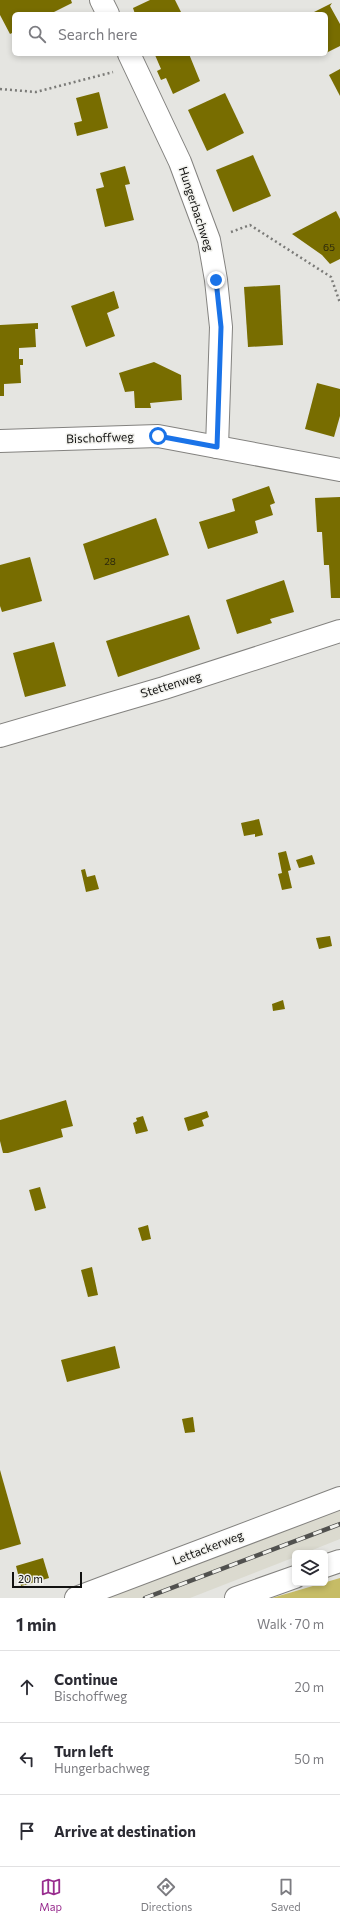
<!DOCTYPE html>
<html lang="en">
<head>
<meta charset="utf-8">
<style>
  :root { --surface:#fff; --page:#f7f7f7; --text:#2b2b33; --muted:#7c7c81; --line:#e1e1e2; --accent:#982c8e }
  body { margin:0; font-family:Commissioner,sans-serif; background:var(--page); color:var(--text) }
  .controls { position:absolute; right:12px; bottom:12px; display:grid; overflow:hidden; border-radius:6px; box-shadow:0 2px 6px #0003 }
  .controls button { width:36px; height:36px; display:grid; place-items:center; padding:0; border:0; border-bottom:1px solid var(--line); background:var(--surface); color:var(--text); font:20px sans-serif }
  .scale { position:absolute; left:12px; bottom:10px; width:70px; box-sizing:border-box; padding-left:4px; border:2px solid #111110; border-top:0; font-size:11px; line-height:14px; white-space:nowrap; color:#111110; -webkit-text-stroke:3px #f2f2ee; paint-order:stroke }
  .stop { position:absolute; width:12px; height:12px; margin:-9px; border:3px solid #1a73e8; border-radius:50%; background:#fff }
  .stop.end { background:#1a73e8; border-color:#fff; box-shadow:0 1px 4px #0008 }
  .list { margin:0; padding:0; list-style:none }
  h2 { display:flex; justify-content:space-between; align-items:center; height:52px; margin:0; padding:0 16px; font-size:17px }
  h2 small { font-size:13px; font-weight:400; color:var(--muted) }
  .list li { display:grid; grid-template-columns:26px 1fr auto; gap:12px; align-items:center; box-sizing:border-box; height:72px; padding:0 16px; border-top:1px solid var(--line) }
  .list b { display:block; font-size:15px; white-space:nowrap }
  .list p { margin:0; font-size:13px; white-space:nowrap; color:var(--muted) }
  .list em { font-size:13px; font-style:normal; color:var(--muted) }
  .icon { flex:none; width:22px; height:22px; fill:none; stroke:currentColor; stroke-width:2; stroke-linecap:round; stroke-linejoin:round }
  .map { position:relative; flex:none; width:340px; height:1598px; overflow:hidden }
  .search { position:absolute; background:var(--surface); box-shadow:0 2px 6px #0003; left:12px; right:12px; top:12px; height:44px; display:flex; align-items:center; gap:10px; box-sizing:border-box; padding:0 14px; border-radius:6px; color:var(--muted); font-size:15px }
  .sheet { height:268px; background:var(--surface) }
  nav { display:flex; justify-content:space-around; align-items:center; box-sizing:border-box; height:56px; border-top:1px solid var(--line); background:var(--surface); font-size:11px; color:var(--muted) }
  nav a { display:grid; justify-items:center; gap:2px }
  nav .on { color:var(--accent) }
  .map>svg:first-child { display:block }
  .built { fill:#dbdacf }
  .green { fill:#c6bc66 }
  .building { fill:#786d00 }
  .lines { fill:none; stroke-linecap:round; stroke-linejoin:round }
  .minor-casing { stroke:#83827f; stroke-width:24 }
  .path { stroke:#7b7b78; stroke-width:2.5; stroke-dasharray:2 3; stroke-linecap:butt }
  .minor { stroke:#fff; stroke-width:22 }
  .rail-casing { stroke:#51514f; stroke-width:4.5 }
  .rail { stroke:#f2f2ee; stroke-width:3; stroke-dasharray:9; stroke-linecap:butt }
  .route { stroke:#1a73e8; stroke-width:5 }
  .labels { text-anchor:middle; stroke-width:3; stroke-linejoin:round; paint-order:stroke }
  .number-label { font-size:10px; fill:#2b280c }
  .street-label { font-size:12px; fill:#111110; stroke:#f2f2ee }
</style>
</head>
<body>
<div class="map">
<svg width="340" height="1598" viewBox="0 0 340 1598">
  <rect width="100%" height="100%" fill="#e5e5e1"/>
  <!-- built -->
  <path class="built" d="M340 1507V1539L305 1553H295V1557L190 1598H98Z"/>
  <!-- green -->
  <path class="green" d="M340 1578V1598H272Z"/>
  <!-- building -->
  <g class="building">
    <path d="M0 0H71L72 3 50 14H14V32L10 34 0 15Z"/>
    <path d="M150 0H175L182 14H135L133 8Z"/>
    <path d="M332 3 330 6 340 24V46L326 53V14H310Z"/>
    <path d="M157 54H189L200 81 173 94 166 78 161 80 157 71 161 69 155 55Z"/>
    <path d="M340 69V96L329 75Z"/>
    <path d="M99 92 108 128 77 136 74 123 82 121 76 98Z"/>
    <path d="M225 93 244 133 207 151 188 110Z"/>
    <path d="M253 155 271 196 233 212 216 170Z"/>
    <path d="M125 166 130 184 125 185 134 220 105 227 96 189 104 187 100 173Z"/>
    <path d="M336 211 340 219V259L330 264 322 255 292 234Z"/>
    <path d="M280 285 283 345 248 347 244 287Z"/>
    <path d="M114 291 119 308 107 313 115 336 86 347 71 306Z"/>
    <path d="M38 323V329H35L36 347 19 348V359H23V365H20L21 383 4 384V396H0V325Z"/>
    <path d="M154 362 181 375 182 400 150 403 151 408H135L134 391 125 392 119 373Z"/>
    <path d="M317 383 340 389V416L334 437 305 429Z"/>
    <path d="M269 486 275 503 270 505 273 515 255 521 258 533 208 549 199 522 235 511 232 499Z"/>
    <path d="M340 497V598H331L329 565H324L322 532H317L315 498Z"/>
    <path d="M156 518 169 555 94 580 83 544Z"/>
    <path d="M30 557 42 601 2 612 0 606V565Z"/>
    <path d="M284 580 294 612 270 619 272 623 237 634 226 600Z"/>
    <path d="M189 615 200 649 118 677 106 641Z"/>
    <path d="M54 642 66 686 25 697 13 653Z"/>
    <path d="M259 819 263 835 255 837V834L244 836 241 823Z"/>
    <path d="M286 851 291 870 288 871 292 888 282 890 278 874 282 873 278 853Z"/>
    <path d="M312 855 315 864 299 868 296 860Z"/>
    <path d="M85 869 87 877 95 875 99 889 86 892 81 870Z"/>
    <path d="M330 936 332 946 319 949 316 938Z"/>
    <path d="M283 1000 285 1009 273 1011 272 1004Z"/>
    <path d="M66 1100 73 1126 61 1129 63 1137 8 1153H3L0 1141V1120Z"/>
    <path d="M207 1111 209 1117 202 1120 204 1126 188 1131 184 1118Z"/>
    <path d="M143 1116 148 1131 136 1134 133 1123 137 1121 136 1118Z"/>
    <path d="M40 1187 46 1208 35 1211 29 1190Z"/>
    <path d="M148 1225 151 1239 142 1241 138 1228Z"/>
    <path d="M92 1267 98 1295 88 1297 81 1270Z"/>
    <path d="M115 1346 120 1368 67 1382 61 1360Z"/>
    <path d="M193 1417 195 1432 185 1433 182 1419Z"/>
    <path d="M0 1470 21 1544 0 1550Z"/>
    <path d="M43 1558 49 1578 21 1586 16 1566Z"/>
  </g>
  <g class="lines">
    <defs>
      <g id="minor">
        <path d="M101 0 108 14"/>
        <path d="M129 54 180 162 209 240 216 280 221 327 217 447"/>
        <path d="M0 441 158 436 340 470"/>
        <path d="M0 736 164 688 340 631"/>
        <path d="M325 1566 340 1561"/>
        <path d="M76 1598 340 1498"/>
        <path d="M236 1598 295 1577"/>
      </g>
    </defs>
    <!-- minor casing -->
    <use href="#minor" class="minor-casing"/>
    <!-- path -->
    <g class="path">
      <path d="M0 89 36 92 113 72"/>
      <path d="M231 232 250 225 331 277 340 303"/>
    </g>
    <!-- minor -->
    <use href="#minor" class="minor"/>
    <defs>
      <path id="rail" d="M145 1598 340 1524"/>
    </defs>
    <!-- rail casing -->
    <use href="#rail" class="rail-casing"/>
    <!-- rail -->
    <use href="#rail" class="rail"/>
  </g>
  <g class="lines">
    <!-- route -->
    <path class="route" d="M158 436 217 447 221 327 216 280"/>
  </g>
  <g class="labels">
    <!-- number labels -->
    <g class="number-label">
      <text x="329" y="251">65</text>
      <text x="110" y="565">28</text>
    </g>
    <!-- street labels -->
    <g class="street-label">
      <text transform="translate(196 209) rotate(72)" y="4">Hungerbachweg</text>
      <text transform="translate(100 438) rotate(-2)" y="4">Bischoffweg</text>
      <text transform="translate(171 685) rotate(-17)" y="4">Stettenweg</text>
      <text transform="translate(208 1548) rotate(-21)" y="4">Lettackerweg</text>
    </g>
  </g>
</svg>
<div class="controls">
<button><svg class="icon" aria-label="layers" viewBox="0 0 24 24"><path d="M12 4l9 5-9 5-9-5zM3 14l9 5 9-5"/></svg></button>
</div>
<div class="scale">20 m</div>
<div class="stop" style="left:158px;top:436px"></div>
<div class="stop end" style="left:216px;top:280px"></div>
<div class="search"><svg class="icon" aria-label="search" viewBox="0 0 24 24"><circle cx="10" cy="10" r="6"/><path d="M15 15l6 6"/></svg>Search here</div>
</div>
<section class="sheet">
<h2>1 min<small>Walk · 70 m</small></h2>
<ul class="list">
<li><svg class="icon" aria-label="ahead" viewBox="0 0 24 24"><path d="M12 20V5M6 11l6-6 6 6"/></svg><div><b>Continue</b><p>Bischoffweg</p></div><em>20 m</em></li>
<li><svg class="icon" aria-label="left" viewBox="0 0 24 24"><path d="M17 20v-9H6M10 6l-5 5 5 5"/></svg><div><b>Turn left</b><p>Hungerbachweg</p></div><em>50 m</em></li>
<li><svg class="icon" aria-label="arrive" viewBox="0 0 24 24"><path d="M6 21V4h12l-3 4 3 4H6"/></svg><div><b>Arrive at destination</b></div></li>
</ul>
</section>
<nav>
<a class="on"><svg class="icon" aria-label="map" viewBox="0 0 24 24"><path d="M3 6l6-2 6 2 6-2v14l-6 2-6-2-6 2zM9 4v14M15 6v14"/></svg>Map</a>
<a><svg class="icon" aria-label="directions" viewBox="0 0 24 24"><path d="M12 3l9 9-9 9-9-9zM9 14v-3h6M13 9l2 2-2 2"/></svg>Directions</a>
<a><svg class="icon" aria-label="saved" viewBox="0 0 24 24"><path d="M7 4h10v16l-5-4-5 4z"/></svg>Saved</a>
</nav>
</body>
</html>
